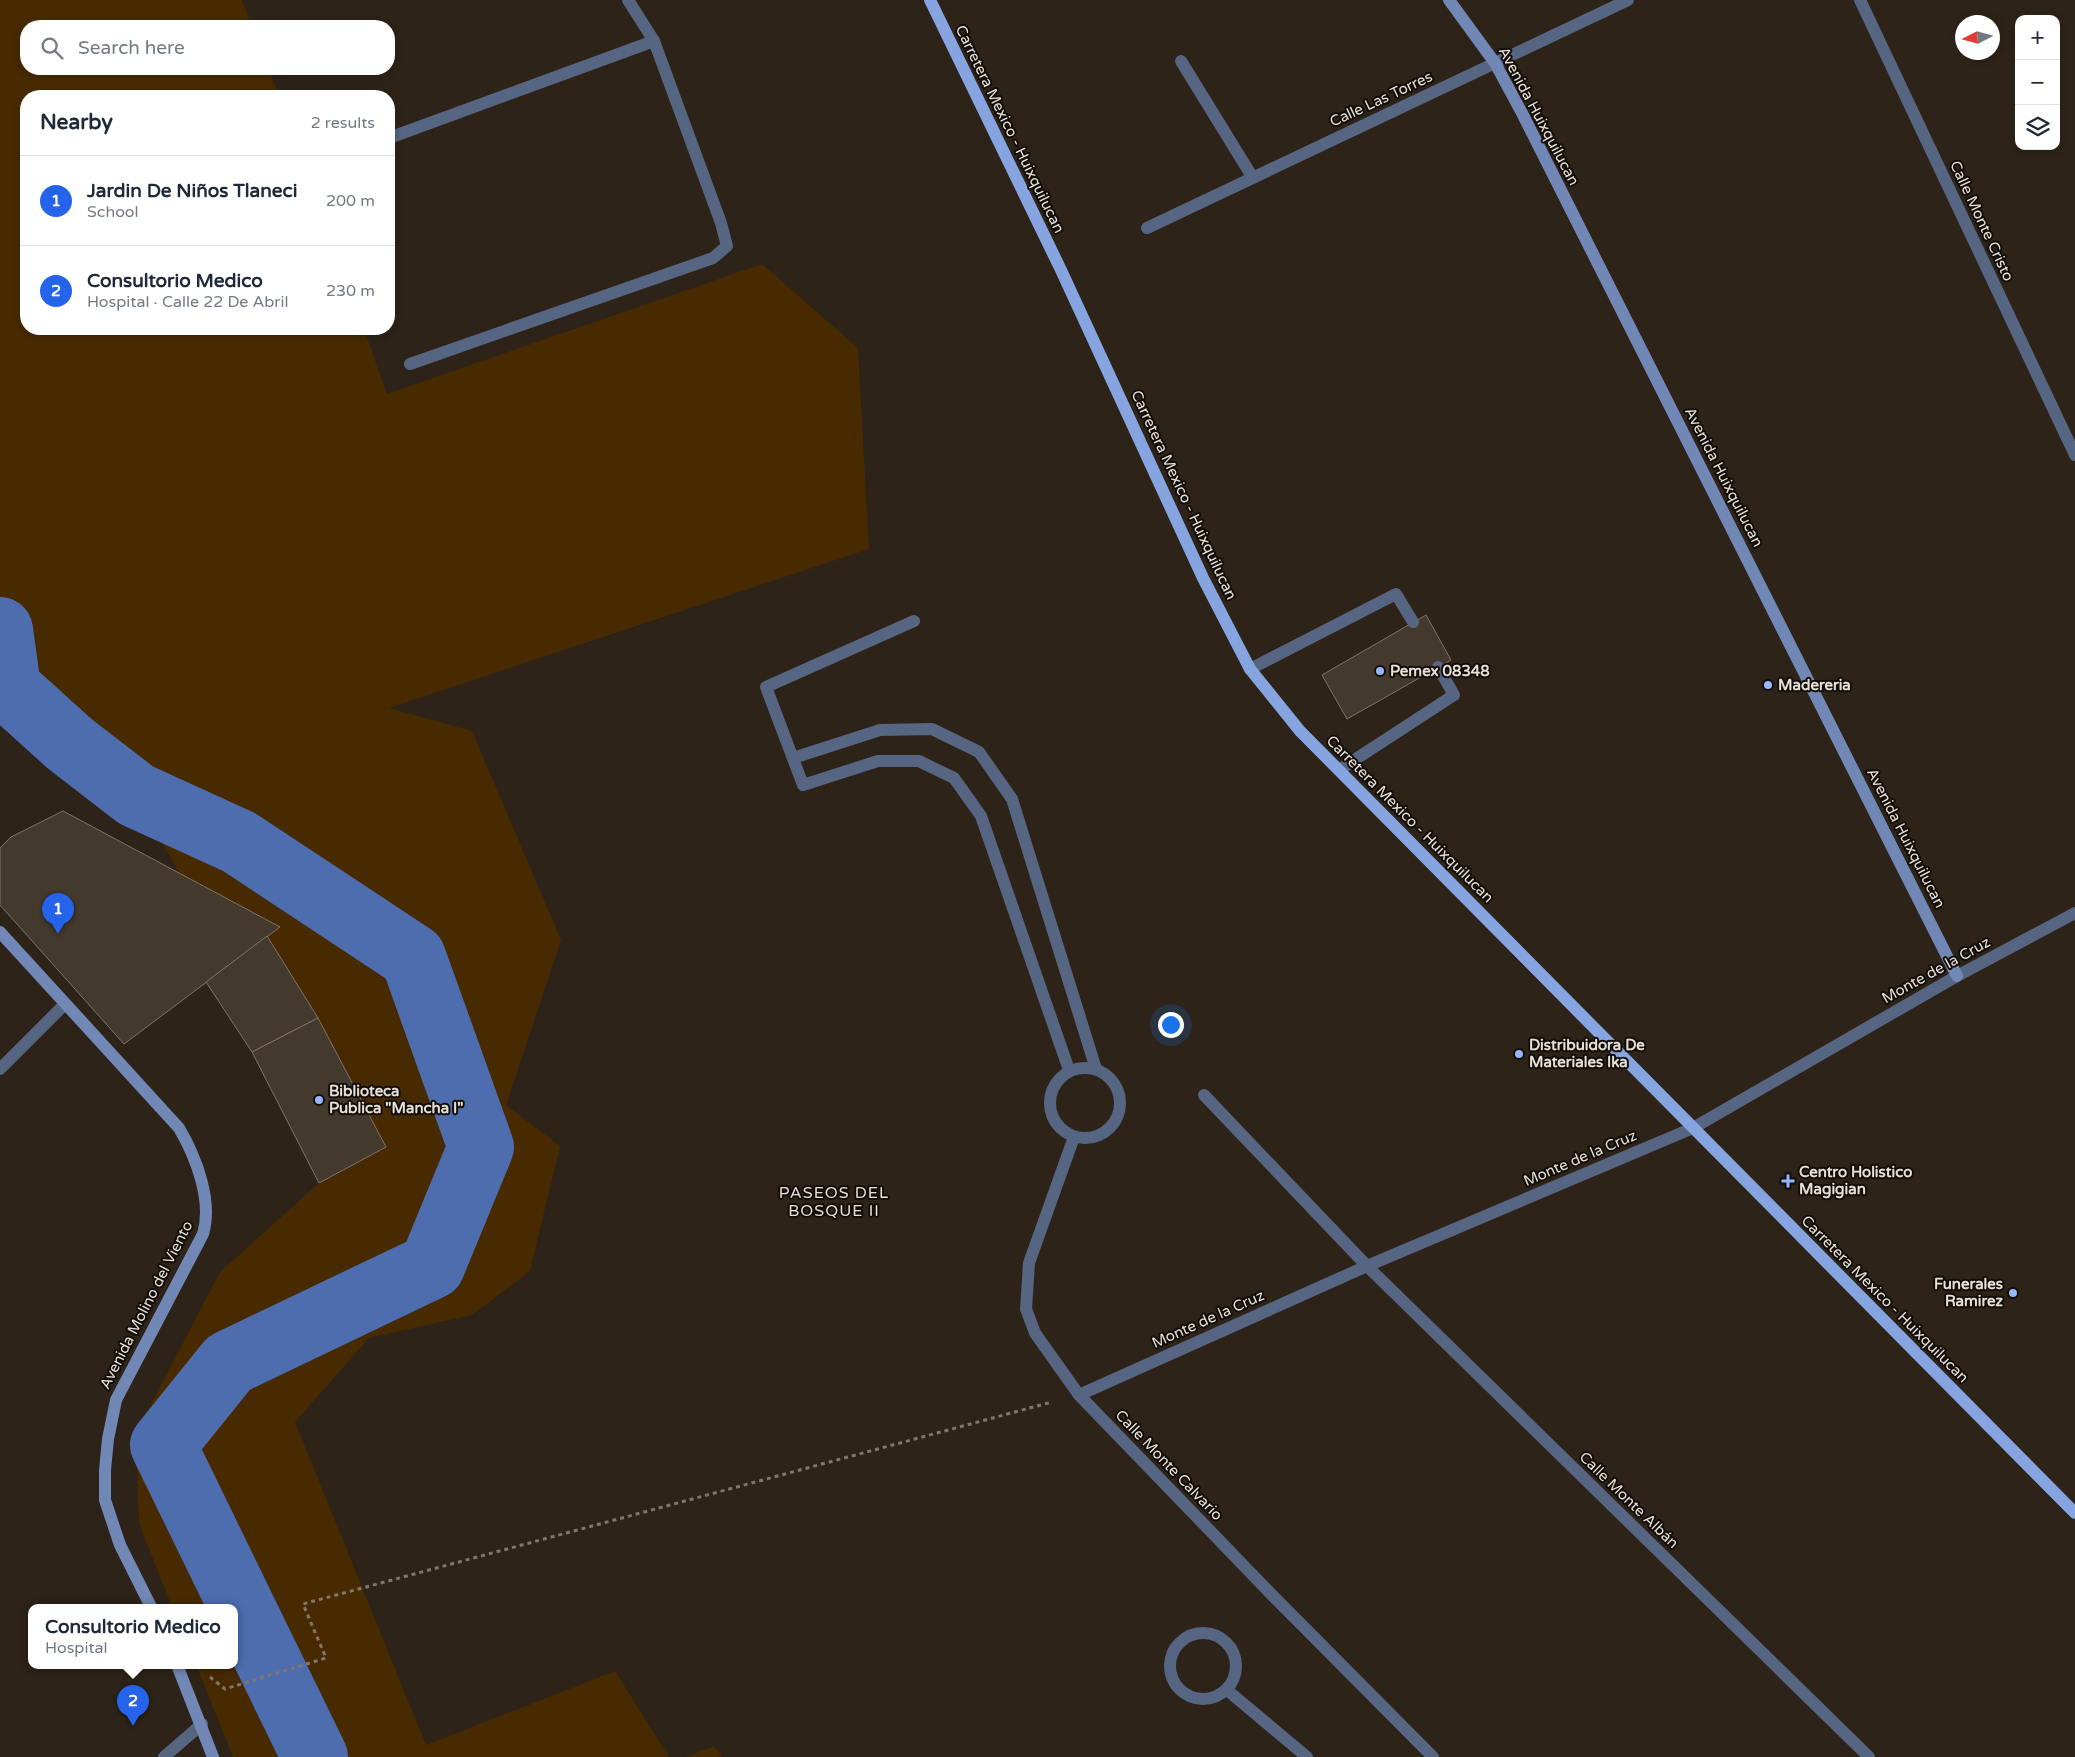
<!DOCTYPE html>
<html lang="en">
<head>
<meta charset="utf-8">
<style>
  :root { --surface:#fff; --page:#f2f2f3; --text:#1f2937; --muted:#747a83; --line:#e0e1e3; --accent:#2563eb }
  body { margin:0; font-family:"Varela Round",sans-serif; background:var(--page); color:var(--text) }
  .controls { position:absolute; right:15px; top:15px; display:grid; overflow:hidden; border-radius:10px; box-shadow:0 2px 8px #0003 }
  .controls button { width:45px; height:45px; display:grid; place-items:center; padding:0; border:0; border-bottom:1px solid var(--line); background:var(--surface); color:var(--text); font:25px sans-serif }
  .compass { position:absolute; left:1955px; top:15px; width:45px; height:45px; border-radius:50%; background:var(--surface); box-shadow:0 2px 8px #0003; rotate:264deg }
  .you { position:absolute; left:1170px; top:1024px; width:18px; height:18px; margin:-12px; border:4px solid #fff; border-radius:50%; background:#1a73e8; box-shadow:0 0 0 8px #1a73e833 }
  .badge { display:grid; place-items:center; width:32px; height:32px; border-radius:50%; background:var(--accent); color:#fff; font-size:16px; font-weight:700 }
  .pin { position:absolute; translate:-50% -41px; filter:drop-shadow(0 1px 2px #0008) }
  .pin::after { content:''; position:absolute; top:26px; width:18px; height:15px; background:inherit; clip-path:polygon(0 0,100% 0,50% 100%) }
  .popup { position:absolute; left:28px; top:1604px; width:210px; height:65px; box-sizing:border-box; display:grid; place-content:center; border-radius:10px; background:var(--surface); filter:drop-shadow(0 1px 4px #0005); font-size:16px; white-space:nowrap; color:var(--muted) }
  .popup b { font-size:19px; color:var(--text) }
  .popup::after { content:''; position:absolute; left:50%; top:100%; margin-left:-10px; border:10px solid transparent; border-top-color:var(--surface) }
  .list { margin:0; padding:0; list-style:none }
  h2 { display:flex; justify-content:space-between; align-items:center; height:65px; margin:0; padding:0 20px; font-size:21px }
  h2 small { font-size:16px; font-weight:400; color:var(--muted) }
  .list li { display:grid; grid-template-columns:32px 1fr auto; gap:15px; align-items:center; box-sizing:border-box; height:90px; padding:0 20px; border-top:1px solid var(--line) }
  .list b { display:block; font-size:19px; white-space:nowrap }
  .list p { margin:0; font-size:16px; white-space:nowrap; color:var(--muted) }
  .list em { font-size:16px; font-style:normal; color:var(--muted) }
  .icon { flex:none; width:28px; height:28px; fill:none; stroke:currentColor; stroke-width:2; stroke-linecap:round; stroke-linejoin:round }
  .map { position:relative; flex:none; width:2075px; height:1757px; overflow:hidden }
  .search { position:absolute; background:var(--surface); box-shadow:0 2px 8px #0003; left:20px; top:20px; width:375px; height:55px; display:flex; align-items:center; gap:12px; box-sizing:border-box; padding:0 18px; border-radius:20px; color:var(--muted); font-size:19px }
  .panel { position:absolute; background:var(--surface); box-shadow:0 2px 8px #0003; left:20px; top:90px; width:375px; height:245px; border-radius:20px }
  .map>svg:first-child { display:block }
  .green { fill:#472a00 }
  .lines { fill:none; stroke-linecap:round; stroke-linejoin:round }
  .river { stroke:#4d6daf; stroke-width:66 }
  .building { fill:#43392d; stroke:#807466 }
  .path { stroke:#7f776d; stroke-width:3; stroke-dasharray:4 4; stroke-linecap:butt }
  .lane { stroke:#566581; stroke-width:12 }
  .street { stroke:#566581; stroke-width:12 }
  .secondary { stroke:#7188b6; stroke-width:12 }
  .primary { stroke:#86a4df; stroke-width:12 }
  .poi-dot { fill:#94b7fd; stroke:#120d08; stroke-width:2 }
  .labels { text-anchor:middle; stroke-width:4; stroke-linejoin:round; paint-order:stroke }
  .street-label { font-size:15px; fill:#e6e0d8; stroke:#120d08 }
  .poi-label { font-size:15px; font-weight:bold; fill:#e6e0d8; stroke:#120d08; text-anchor:start }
  .neighbourhood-label { font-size:16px; letter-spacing:1px; fill:#e6e0d8; stroke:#120d08 }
</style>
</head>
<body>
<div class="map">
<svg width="2075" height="1757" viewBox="0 0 2075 1757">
  <rect width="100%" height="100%" fill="#2d2318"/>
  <!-- green -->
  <g class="green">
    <path d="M0 0H242L252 26H26V69H268L279 96H26V329H364L387 394 762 264 858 348 869 549 389 708 472 731 561 940 506 1105 560 1146 530 1271 472 1315 369 1338 295 1422 426 1745 615 1671 669 1757H233L196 1665H234V1607H172L139 1524 136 1433 220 1272 319 1183 386 1147 318 1018 267 936 279 926 179 873 136 795 70 744 8 688 0 643Z"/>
    <path d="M714 1746 722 1757H686Z"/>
  </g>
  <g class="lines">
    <!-- river -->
    <path class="river" d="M0 630 8 688 70 744 136 795 239 842 413 957 481 1147 432 1266 229 1363 163 1445 315 1757"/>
  </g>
  <!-- building -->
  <g class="building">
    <path d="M1426 615 1451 660 1347 719 1322 675Z"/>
    <path d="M63 811 179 873 280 927 124 1044 0 905V848L11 837Z"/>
    <path d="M267 936 318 1018 252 1052 206 982Z"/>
    <path d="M318 1018 386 1147 319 1183 252 1052Z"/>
  </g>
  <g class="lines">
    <!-- path -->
    <path class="path" d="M210 1677 225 1689 326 1658 303 1604 1052 1402"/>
    <!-- lane -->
    <g class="lane">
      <path d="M1250 669 1396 594 1413 622"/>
      <path d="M1339 770 1454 695 1438 667"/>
    </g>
    <!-- street -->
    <g class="street">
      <path d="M1860 0 2075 455"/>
      <path d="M1181 61 1253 178"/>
      <path d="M389 138 654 41"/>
      <path d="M1147 228 1628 0"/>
      <path d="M410 364 713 258 727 246 721 223 654 41 628 0"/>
      <path d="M914 621 766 687 803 785 878 761H919L954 778 981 816 1069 1070"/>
      <path d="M793 758 880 730 932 729 979 752 1012 799 1096 1069"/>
      <circle cx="1085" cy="1103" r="35"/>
      <path d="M0 1069 64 1005"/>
      <path d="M1204 1095 1367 1266 1869 1757"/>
      <path d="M1074 1137 1029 1263 1026 1309 1035 1333 1079 1395 1274 1597 1433 1757"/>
      <path d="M1079 1395 1367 1266 1693 1128 1957 976 2075 913"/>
      <circle cx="1203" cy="1666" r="33"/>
      <path d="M1227 1690 1307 1757"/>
      <path d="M164 1757 202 1724"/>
    </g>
    <!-- secondary -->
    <g class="secondary">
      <path d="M1449 0 1495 63 1523 115 1957 976"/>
      <path d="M0 932 179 1128C196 1157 213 1201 203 1234L116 1400 108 1439 105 1470V1500L120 1545 151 1607"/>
      <path d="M177 1665 213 1757"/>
    </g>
    <!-- primary -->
    <path class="primary" d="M930 0 1061 270 1203 578 1250 669 1300 731 2075 1513"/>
  </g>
  <!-- markers -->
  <g class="poi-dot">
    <circle cx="1380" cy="671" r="5"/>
    <circle cx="1768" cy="685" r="5"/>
    <circle cx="1519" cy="1054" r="5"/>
    <circle cx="319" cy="1100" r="5"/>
    <path d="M1785.5 1173.5h5v5h5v5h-5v5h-5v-5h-5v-5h5z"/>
    <circle cx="2013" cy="1293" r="5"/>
  </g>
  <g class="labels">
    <!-- street labels -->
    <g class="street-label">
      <text transform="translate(1381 99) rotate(-25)" y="5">Calle Las Torres</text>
      <text transform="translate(1539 116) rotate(62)" y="5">Avenida Huixquilucan</text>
      <text transform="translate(1010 129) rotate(64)" y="5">Carretera Mexico - Huixquilucan</text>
      <text transform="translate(1982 221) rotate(65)" y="5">Calle Monte Cristo</text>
      <text transform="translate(1724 477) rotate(63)" y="5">Avenida Huixquilucan</text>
      <text transform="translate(1184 495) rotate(65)" y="5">Carretera Mexico - Huixquilucan</text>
      <text transform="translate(1410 819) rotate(45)" y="5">Carretera Mexico - Huixquilucan</text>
      <text transform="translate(1906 838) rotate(63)" y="5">Avenida Huixquilucan</text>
      <text transform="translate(1936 970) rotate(-29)" y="5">Monte de la Cruz</text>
      <text transform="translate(1580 1158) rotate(-23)" y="5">Monte de la Cruz</text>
      <text transform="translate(1885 1299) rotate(45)" y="5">Carretera Mexico - Huixquilucan</text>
      <text transform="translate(146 1305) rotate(-63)" y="5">Avenida Molino del Viento</text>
      <text transform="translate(1208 1319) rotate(-24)" y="5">Monte de la Cruz</text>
      <text transform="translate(1169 1465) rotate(46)" y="5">Calle Monte Calvario</text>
      <text transform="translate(1629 1500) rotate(44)" y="5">Calle Monte Albán</text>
    </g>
    <!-- poi labels -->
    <g class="poi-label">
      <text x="1390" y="676">Pemex 08348</text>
      <text x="1778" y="690">Madereria</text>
      <text x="1529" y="1050">Distribuidora De<tspan x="1529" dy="17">Materiales Ika</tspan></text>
      <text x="329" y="1096">Biblioteca<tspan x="329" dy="17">Publica "Mancha I"</tspan></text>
      <text x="1799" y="1177">Centro Holistico<tspan x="1799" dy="17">Magigian</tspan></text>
      <text x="2003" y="1289" text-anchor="end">Funerales<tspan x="2003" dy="17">Ramirez</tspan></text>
    </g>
    <!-- neighbourhood labels -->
    <g class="neighbourhood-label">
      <text x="834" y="1198">PASEOS DEL<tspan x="834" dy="18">BOSQUE II</tspan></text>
    </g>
  </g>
</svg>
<div class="controls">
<button>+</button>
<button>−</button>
<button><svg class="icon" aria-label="layers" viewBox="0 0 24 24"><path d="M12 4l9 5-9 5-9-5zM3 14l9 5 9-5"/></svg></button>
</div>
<svg class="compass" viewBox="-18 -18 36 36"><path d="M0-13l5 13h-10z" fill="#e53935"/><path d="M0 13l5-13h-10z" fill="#747a83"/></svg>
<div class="you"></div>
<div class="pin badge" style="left:58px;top:934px">1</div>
<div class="pin badge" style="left:133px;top:1726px">2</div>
<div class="popup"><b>Consultorio Medico</b>Hospital</div>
<div class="search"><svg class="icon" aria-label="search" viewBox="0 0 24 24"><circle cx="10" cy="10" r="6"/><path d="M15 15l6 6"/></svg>Search here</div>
<section class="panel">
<h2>Nearby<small>2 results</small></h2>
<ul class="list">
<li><span class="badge">1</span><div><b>Jardin De Niños Tlaneci</b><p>School</p></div><em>200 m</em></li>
<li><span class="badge">2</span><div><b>Consultorio Medico</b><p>Hospital · Calle 22 De Abril</p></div><em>230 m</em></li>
</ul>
</section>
</div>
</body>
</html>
